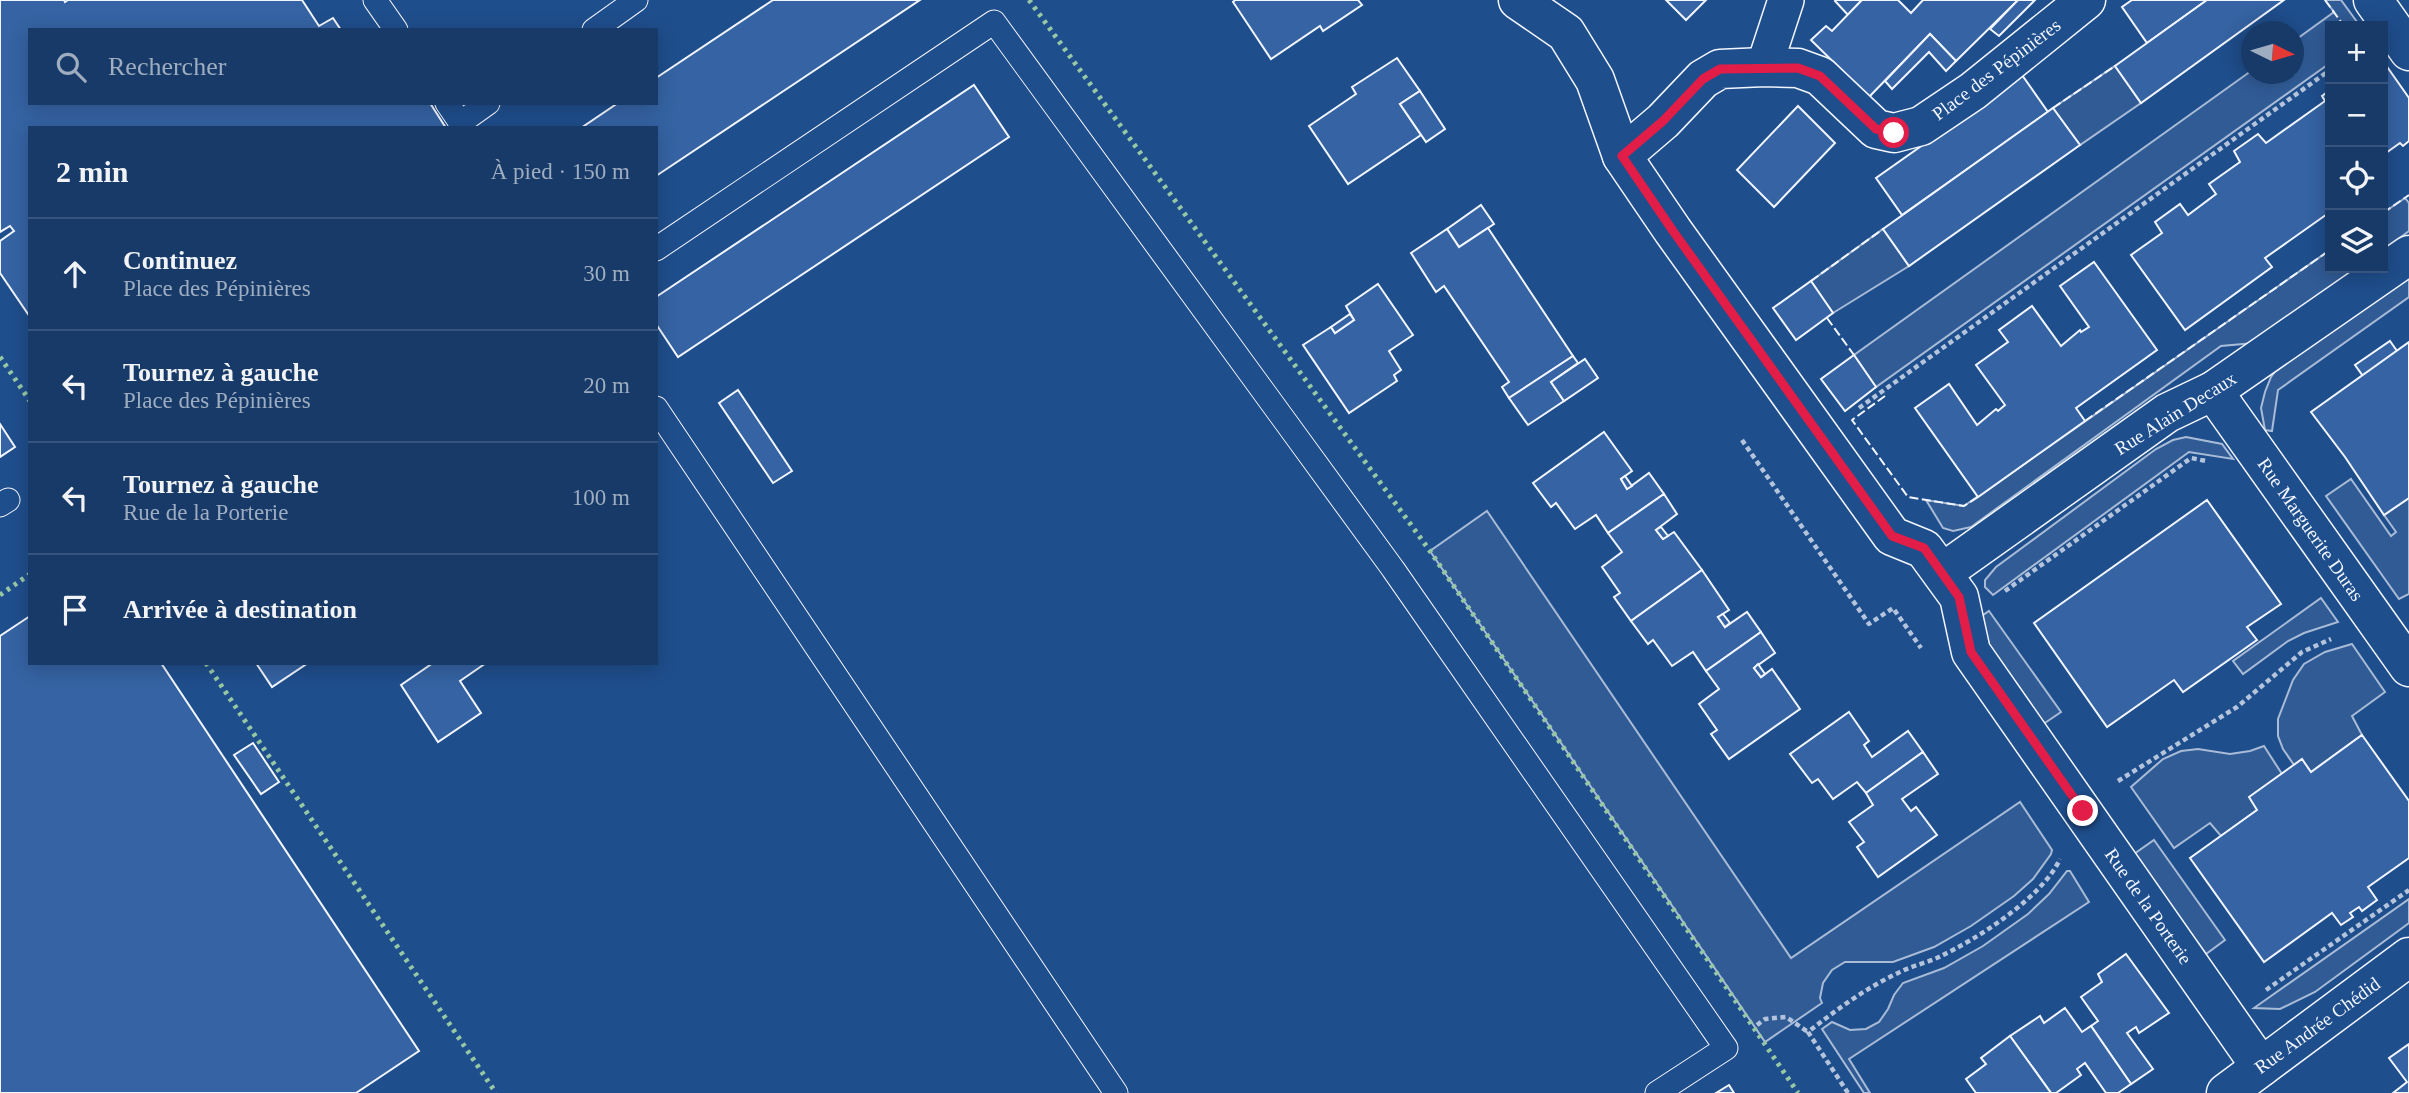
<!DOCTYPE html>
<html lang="fr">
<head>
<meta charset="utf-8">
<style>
  :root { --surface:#173a69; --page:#20416f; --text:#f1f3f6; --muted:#9eadc0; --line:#36547d }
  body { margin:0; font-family:Georgia,serif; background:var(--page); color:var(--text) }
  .controls { position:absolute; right:21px; top:21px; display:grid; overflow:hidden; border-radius:0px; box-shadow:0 4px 18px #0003 }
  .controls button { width:63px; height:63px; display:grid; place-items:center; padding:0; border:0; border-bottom:2px solid var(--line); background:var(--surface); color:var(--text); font:35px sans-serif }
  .compass { position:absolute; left:2241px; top:21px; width:63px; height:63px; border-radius:50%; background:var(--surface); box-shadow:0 4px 18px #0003; rotate:95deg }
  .stop { position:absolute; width:21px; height:21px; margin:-16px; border:5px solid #e11d48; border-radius:50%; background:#fff }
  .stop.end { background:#e11d48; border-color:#fff; box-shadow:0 2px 7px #0008 }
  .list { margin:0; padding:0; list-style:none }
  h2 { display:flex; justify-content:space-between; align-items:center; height:91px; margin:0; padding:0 28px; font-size:30px }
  h2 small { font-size:23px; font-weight:400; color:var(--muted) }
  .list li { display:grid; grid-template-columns:46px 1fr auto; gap:21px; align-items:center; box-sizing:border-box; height:112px; padding:0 28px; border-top:2px solid var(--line) }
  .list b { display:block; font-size:26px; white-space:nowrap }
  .list p { margin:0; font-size:23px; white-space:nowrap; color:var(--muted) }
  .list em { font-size:23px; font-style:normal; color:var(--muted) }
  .icon { flex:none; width:38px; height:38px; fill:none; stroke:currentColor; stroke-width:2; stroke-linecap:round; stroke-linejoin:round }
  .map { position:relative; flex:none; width:2409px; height:1093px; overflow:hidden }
  .search { position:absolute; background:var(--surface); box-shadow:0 4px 18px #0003; left:28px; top:28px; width:630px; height:77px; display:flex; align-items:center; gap:18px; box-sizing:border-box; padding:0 24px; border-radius:0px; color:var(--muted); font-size:26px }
  .panel { position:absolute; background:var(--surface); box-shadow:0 4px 18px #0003; left:28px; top:126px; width:630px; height:539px; border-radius:0px }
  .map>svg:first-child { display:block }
  .built { fill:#305b95; stroke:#a8bbd7; stroke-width:2 }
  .building { fill:#3563a3; stroke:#f2f6ff; stroke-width:2 }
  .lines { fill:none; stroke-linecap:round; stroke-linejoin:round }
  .service-casing { stroke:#f2f6ff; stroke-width:25 }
  .pedestrian-casing { stroke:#f2f6ff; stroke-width:38 }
  .minor-casing { stroke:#f2f6ff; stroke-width:41 }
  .path { stroke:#b3c4dc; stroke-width:4.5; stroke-dasharray:5 3.5; stroke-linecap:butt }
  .service { stroke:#1f4e8c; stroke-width:23 }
  .pedestrian { stroke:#1f4e8c; stroke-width:35 }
  .minor { stroke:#1f4e8c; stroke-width:38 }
  .hedge { stroke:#97c8a6; stroke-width:5; stroke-dasharray:3.5 5; stroke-linecap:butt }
  .fence { stroke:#f2f6ff; stroke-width:2; stroke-dasharray:9 3.5; stroke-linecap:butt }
  .route { stroke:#e11d48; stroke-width:9 }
  .labels { text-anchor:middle; stroke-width:5; stroke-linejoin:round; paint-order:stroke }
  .street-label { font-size:19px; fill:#f2f6ff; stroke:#1f4e8c }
</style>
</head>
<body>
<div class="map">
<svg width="2409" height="1093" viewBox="0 0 2409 1093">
  <rect width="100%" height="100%" fill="#1f4e8c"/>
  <!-- built -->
  <g class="built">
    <path d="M2325 0H2341L2360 26H2330V63L1876 387 1854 355 2251 71 2252 74H2294V41L2334 12Z"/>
    <path d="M2115 66 2141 103 2080 145 2053 108Z"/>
    <path d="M2405 198 2409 203V231L2383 250V213Z"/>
    <path d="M1883 229 1909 266 1833 313 1811 281Z"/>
    <path d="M2330 250V268H2358L2254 343 2221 346 1971 527 1953 531 1943 528 1926 500 1964 506Z"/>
    <path d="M2409 269V297L2278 390 2272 431 2265 430 2261 408 2265 392 2271 377 2285 358Z"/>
    <path d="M2186 437 2222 444 2233 459 2189 452 1993 595 1985 587V580L1996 567 2156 449 2173 440Z"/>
    <path d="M2351 479 2391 536 2396 532 2384 515 2409 498V594L2399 599 2326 496Z"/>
    <path d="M1487 511 1791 958 2020 802 2052 850 2051 854 2033 879 2014 896 1971 926 1934 947 1893 962H1845L1832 970 1823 983 1820 998 1822 1003 1765 1042 1430 551Z"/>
    <path d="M2321 598 2338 622 2304 633 2288 641 2243 674 2233 661Z"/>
    <path d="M1989 611 2061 712 2042 725 1989 653 1979 618Z"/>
    <path d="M2352 644 2385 692 2352 716 2362 735 2311 772 2294 765 2283 749 2278 736V719L2293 680 2304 664 2325 652Z"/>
    <path d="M2264 746 2282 774 2257 810 2221 836 2210 823 2174 848 2131 787 2163 759 2181 751 2198 749 2230 754 2250 751Z"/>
    <path d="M2154 840 2225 940 2206 954 2134 854Z"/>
    <path d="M2067 871H2070L2089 902 1849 1059 1870 1093H1864L1822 1029 1832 1022 1850 1030 1866 1029 1879 1022 1888 1009 1894 995 1903 983 1944 968 1983 946 2028 914 2049 894Z"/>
    <path d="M2409 899V923L2315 992 2280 1009 2254 1008Z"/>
  </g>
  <!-- building -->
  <g class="building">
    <path d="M0 0H64L65 2 68 0H302L319 26 333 18 341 30H30V103H430L446 128H30V317L0 273V241L14 231 10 226 0 232Z"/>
    <path d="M773 0H920L656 176V128H581L618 103H656V78Z"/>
    <path d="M1235 0H1358L1362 5 1323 31 1320 26 1271 59 1233 2Z"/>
    <path d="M1666 0H1706L1686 20Z"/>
    <path d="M1836 0H1859L1861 1 1848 15 1835 1Z"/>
    <path d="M1859 0H1898L1911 13 1923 0H2018L1956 61 1930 34 1869 97 1811 40 1826 26 1832 31 1861 1Z"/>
    <path d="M2018 0H2035L1999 36 1990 29Z"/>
    <path d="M2132 0H2207L2147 43 2122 7Z"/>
    <path d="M2207 0H2284L2141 103 2115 66Z"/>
    <path d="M1930 34 1956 61 1946 71 1929 52 1892 89 1885 81Z"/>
    <path d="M1397 58 1420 91 1400 104 1421 135 1348 184 1309 126 1356 94 1352 87Z"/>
    <path d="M2383 61 2409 98V141L2403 146 2400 143 2383 155Z"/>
    <path d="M2022 75 2048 112 1902 215 1876 178Z"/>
    <path d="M974 85 1009 137 678 357 656 324V297Z"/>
    <path d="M2330 90V212L2265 258 2272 267 2185 330 2131 255 2162 233 2155 222 2180 204 2188 215 2216 194 2209 184 2240 162 2234 151 2258 134 2266 143 2325 101 2322 96Z"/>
    <path d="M1420 91 1445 129 1426 142 1400 104Z"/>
    <path d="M1798 106 1835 143 1774 207 1737 170Z"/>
    <path d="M2053 108 2080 145 1909 266 1883 229Z"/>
    <path d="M1481 205 1494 224 1459 247 1447 229Z"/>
    <path d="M1488 228 1573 356 1509 398 1502 387 1509 382 1444 286 1436 292 1411 253 1447 229 1459 247Z"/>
    <path d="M2094 262 2157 350 2076 408 2085 421 1978 497 1915 408 1949 384 1977 425 1996 409 1998 411 2005 405 1976 365 2008 342 1999 330 2032 306 2061 346 2080 330 2081 332 2089 327 2060 286Z"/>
    <path d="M1811 281 1833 313 1796 340 1773 308Z"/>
    <path d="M1378 284 1413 335 1389 351 1401 370 1394 375 1397 381 1349 413 1303 345 1331 327 1335 333 1354 320 1346 306Z"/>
    <path d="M1350 314 1354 320 1335 333 1331 327Z"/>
    <path d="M2390 341 2397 351 2363 376 2355 365Z"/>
    <path d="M2409 342V498L2384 515 2345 457 2311 412Z"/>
    <path d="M1854 355 1876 387 1845 411 1821 379Z"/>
    <path d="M1573 356 1578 363 1551 382 1564 401 1528 425 1509 398Z"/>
    <path d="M1585 359 1598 378 1564 401 1551 382Z"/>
    <path d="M738 390 792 471 773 483 719 403Z"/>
    <path d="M0 424 15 447 0 457Z"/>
    <path d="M1604 432 1632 471 1621 479 1627 489 1649 473 1664 494 1608 533 1596 515 1575 529 1556 503 1551 507 1533 483Z"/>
    <path d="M1625 476 1632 486 1627 489 1621 479Z"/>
    <path d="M1664 494 1677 514 1656 530 1663 539 1674 532 1702 570 1631 621 1614 597 1620 593 1602 567 1622 552 1608 533Z"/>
    <path d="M2207 500 2281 604 2247 627 2257 640 2183 692 2174 680 2107 727 2034 623Z"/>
    <path d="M1661 527 1668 536 1663 539 1656 530Z"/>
    <path d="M1702 570 1729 610 1718 617 1725 627 1747 612 1761 632 1706 671 1693 652 1672 666 1653 640 1648 644 1631 621Z"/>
    <path d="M1723 614 1730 623 1725 627 1718 617Z"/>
    <path d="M30 616V663H161L419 1051 356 1093H0V636Z"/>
    <path d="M1761 632 1775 653 1754 668 1761 677 1772 669 1800 709 1729 759 1711 734 1717 730 1699 704 1719 689 1706 671Z"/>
    <path d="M256 663H308L272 687Z"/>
    <path d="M433 663H486L460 681 481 713 438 742 401 685Z"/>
    <path d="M1758 664 1765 674 1761 677 1754 668Z"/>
    <path d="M1849 712 1869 741 1864 745 1872 757 1908 731 1923 752 1866 793 1857 782 1833 799 1818 779 1812 783 1790 754Z"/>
    <path d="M2362 735 2409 801V858L2368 887 2377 900 2362 911 2359 907 2350 913 2353 917 2341 925 2332 913 2264 962 2190 858 2257 810 2249 797 2288 769 2302 759 2311 772Z"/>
    <path d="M253 743 279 782 261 794 234 755Z"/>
    <path d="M1923 752 1938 774 1902 799 1911 811 1916 807 1937 835 1878 877 1857 847 1864 842 1849 822 1873 805 1866 793Z"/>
    <path d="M2126 954 2169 1013 2139 1033 2136 1027 2127 1033 2153 1069 2131 1084 2091 1026 2098 1021 2081 997 2102 982 2098 974Z"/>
    <path d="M2065 1008 2082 1032 2091 1026 2131 1084 2118 1093H2106L2085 1063 2077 1069 2081 1075 2056 1093H2051L2010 1036 2040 1016 2044 1023Z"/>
    <path d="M2010 1036 2051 1093H1976L1966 1079 1986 1064 1981 1058Z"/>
    <path d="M2409 1044V1093H2393L2407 1082 2389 1058Z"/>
    <path d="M1729 1085 1734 1093H1716Z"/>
  </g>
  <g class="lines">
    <defs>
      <g id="service">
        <path d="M375 0 396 30"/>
        <path d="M594 30 636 0"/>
        <path d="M447 103 464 128"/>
        <path d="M460 123 488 103"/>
        <path d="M656 249 994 22 1393 569 1726 1048 1657 1093"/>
        <path d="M656 408 1116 1093"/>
        <path d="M0 505 8 500"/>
      </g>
      <path id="pedestrian" d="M1764 67 1786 0"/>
      <g id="minor">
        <path d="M1518 0 1566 33 1595 80 1622 156 1673 231 1892 536 1924 549 1959 597 1971 652 2261 1067"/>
        <path d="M2373 0 2409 51"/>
        <path d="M1622 156 1663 121 1703 79 1720 69 1764 67 1798 68 1820 76 1876 129 1894 133 1921 126 1973 91 2086 0"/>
        <path d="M2213 391 2409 667"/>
        <path d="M1942 573 2167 413 2213 391 2409 255"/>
        <path d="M2226 1093 2409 957"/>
      </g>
    </defs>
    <!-- service casing -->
    <use href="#service" class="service-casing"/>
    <!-- pedestrian casing -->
    <use href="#pedestrian" class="pedestrian-casing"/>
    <!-- minor casing -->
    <use href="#minor" class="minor-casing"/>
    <!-- path -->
    <g class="path">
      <path d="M1859 408 2330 70"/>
      <path d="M1742 440 1869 624 1893 608 1921 648"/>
      <path d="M2005 591 2191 458 2206 461"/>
      <path d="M2118 781 2237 707 2302 652 2331 639"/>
      <path d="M2266 990 2409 890"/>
      <path d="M1757 1025 1765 1019 1786 1017 1808 1032"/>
      <path d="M1848 1093 1808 1032C1836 1010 1866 988 1898 973 1911 966 1926 963 1939 957 1977 939 2042 898 2060 859"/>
    </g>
    <!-- service -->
    <use href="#service" class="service"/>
    <!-- pedestrian -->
    <use href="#pedestrian" class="pedestrian"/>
    <!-- minor -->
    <use href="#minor" class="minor"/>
    <!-- hedge -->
    <g class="hedge">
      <path d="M1029 0 1430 551 1798 1093"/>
      <path d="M0 357 30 401"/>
      <path d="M0 595 30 574"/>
      <path d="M206 663 496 1093"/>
    </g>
    <!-- fence -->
    <g class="fence">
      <path d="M2325 0 2344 26"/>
      <path d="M2053 108 2115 66"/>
      <path d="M2383 213 2409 195"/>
      <path d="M1811 281 1883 229"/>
      <path d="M1827 318 1854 355"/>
      <path d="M1885 396 1852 420 1908 497 1964 506 1978 497"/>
      <path d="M2085 421 2330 250"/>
    </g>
  </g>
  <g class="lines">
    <!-- route -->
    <path class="route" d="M1894 133 1876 129 1820 76 1798 68 1720 69 1703 79 1663 121 1622 156 1673 231 1892 536 1924 548 1959 597 1971 652 2083 811"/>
  </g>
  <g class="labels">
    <!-- street labels -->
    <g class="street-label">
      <text transform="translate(1996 69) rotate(-37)" y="7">Place des Pépinières</text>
      <text transform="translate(2175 413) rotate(-32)" y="7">Rue Alain Decaux</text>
      <text transform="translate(2311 529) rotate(55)" y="7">Rue Marguerite Duras</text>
      <text transform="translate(2149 906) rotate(55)" y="7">Rue de la Porterie</text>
      <text transform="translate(2317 1025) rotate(-36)" y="7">Rue Andrée Chédid</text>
    </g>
  </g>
</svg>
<div class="controls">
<button>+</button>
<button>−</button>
<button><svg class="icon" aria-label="locate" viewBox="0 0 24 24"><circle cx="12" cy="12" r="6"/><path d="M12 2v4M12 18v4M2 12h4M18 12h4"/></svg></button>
<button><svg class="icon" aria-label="layers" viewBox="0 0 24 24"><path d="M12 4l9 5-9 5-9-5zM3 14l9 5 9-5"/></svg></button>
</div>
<svg class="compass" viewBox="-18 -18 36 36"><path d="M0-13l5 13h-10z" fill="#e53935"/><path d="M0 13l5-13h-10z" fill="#9eadc0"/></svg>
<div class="stop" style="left:1894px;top:133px"></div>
<div class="stop end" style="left:2083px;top:811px"></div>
<div class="search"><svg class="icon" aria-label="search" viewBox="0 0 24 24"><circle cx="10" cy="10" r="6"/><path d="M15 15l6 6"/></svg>Rechercher</div>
<section class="panel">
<h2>2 min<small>À pied · 150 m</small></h2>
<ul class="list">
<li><svg class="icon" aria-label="ahead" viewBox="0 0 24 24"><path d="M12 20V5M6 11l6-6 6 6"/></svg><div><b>Continuez</b><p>Place des Pépinières</p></div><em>30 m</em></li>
<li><svg class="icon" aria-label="left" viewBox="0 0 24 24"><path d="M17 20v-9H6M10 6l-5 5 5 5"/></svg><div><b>Tournez à gauche</b><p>Place des Pépinières</p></div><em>20 m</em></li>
<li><svg class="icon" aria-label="left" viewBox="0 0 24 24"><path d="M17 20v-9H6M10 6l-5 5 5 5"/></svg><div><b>Tournez à gauche</b><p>Rue de la Porterie</p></div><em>100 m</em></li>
<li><svg class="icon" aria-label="arrive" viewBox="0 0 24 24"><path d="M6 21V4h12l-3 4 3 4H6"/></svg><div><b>Arrivée à destination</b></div></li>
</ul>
</section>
</div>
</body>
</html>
